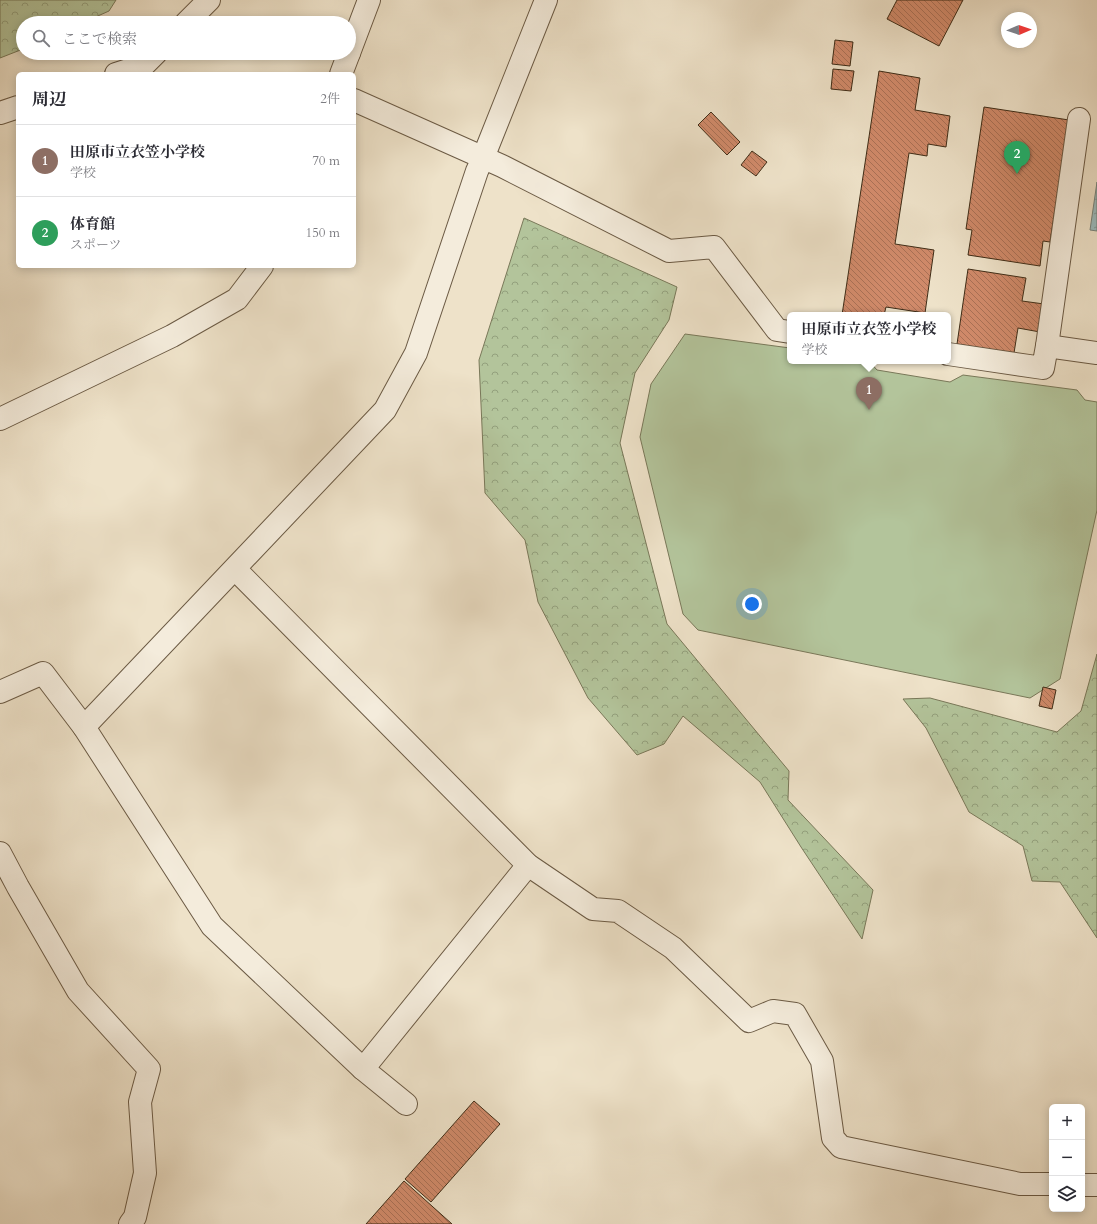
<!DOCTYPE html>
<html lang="ja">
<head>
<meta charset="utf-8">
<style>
  :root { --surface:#fff; --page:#f7f7f7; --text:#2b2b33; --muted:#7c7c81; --line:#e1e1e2; --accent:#111827 }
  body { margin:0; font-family:Cardo,"Noto Serif JP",serif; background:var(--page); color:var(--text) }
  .controls { position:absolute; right:12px; bottom:12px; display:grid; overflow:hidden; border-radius:6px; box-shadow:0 2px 10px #0003 }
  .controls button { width:36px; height:36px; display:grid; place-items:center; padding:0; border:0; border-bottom:1px solid var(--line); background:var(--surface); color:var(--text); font:20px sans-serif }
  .compass { position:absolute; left:1001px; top:12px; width:36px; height:36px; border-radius:50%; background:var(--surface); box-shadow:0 2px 10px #0003; rotate:88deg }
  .you { position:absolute; left:752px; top:604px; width:14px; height:14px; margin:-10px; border:3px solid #fff; border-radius:50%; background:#1a73e8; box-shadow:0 0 0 6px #1a73e833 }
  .badge { display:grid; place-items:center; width:26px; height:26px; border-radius:50%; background:var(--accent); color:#fff; font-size:13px; font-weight:700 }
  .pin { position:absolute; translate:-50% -33px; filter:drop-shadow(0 1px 2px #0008) }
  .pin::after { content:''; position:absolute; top:21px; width:14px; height:12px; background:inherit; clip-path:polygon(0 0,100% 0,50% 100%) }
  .popup { position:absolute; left:787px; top:312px; width:164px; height:52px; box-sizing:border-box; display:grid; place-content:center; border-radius:6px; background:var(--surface); filter:drop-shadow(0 1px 3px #0005); font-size:13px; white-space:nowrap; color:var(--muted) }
  .popup b { font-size:15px; color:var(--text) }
  .popup::after { content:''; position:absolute; left:50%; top:100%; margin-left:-8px; border:8px solid transparent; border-top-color:var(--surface) }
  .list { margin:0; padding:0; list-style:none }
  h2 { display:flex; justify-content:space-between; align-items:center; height:52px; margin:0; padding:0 16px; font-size:17px }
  h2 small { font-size:13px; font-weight:400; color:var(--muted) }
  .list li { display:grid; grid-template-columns:26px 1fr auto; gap:12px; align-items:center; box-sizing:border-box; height:72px; padding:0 16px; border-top:1px solid var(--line) }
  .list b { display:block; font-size:15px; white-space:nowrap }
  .list p { margin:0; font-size:13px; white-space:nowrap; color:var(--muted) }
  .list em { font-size:13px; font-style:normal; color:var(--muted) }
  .icon { flex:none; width:22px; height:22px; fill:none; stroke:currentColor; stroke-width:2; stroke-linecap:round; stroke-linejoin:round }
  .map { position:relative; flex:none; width:1097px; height:1224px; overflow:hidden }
  .search { position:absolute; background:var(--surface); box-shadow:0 2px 10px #0003; left:16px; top:16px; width:340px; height:44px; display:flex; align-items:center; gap:10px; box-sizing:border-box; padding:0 14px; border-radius:22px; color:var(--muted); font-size:15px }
  .panel { position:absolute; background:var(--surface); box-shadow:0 2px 10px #0003; left:16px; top:72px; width:340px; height:196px; border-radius:6px }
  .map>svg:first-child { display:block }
  .forest { fill:url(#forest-crowns); stroke:#797859 }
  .garden { fill:#b3c49b; stroke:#797859 }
  .water { fill:url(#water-ripples); stroke:#77837c }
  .building { fill:url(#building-back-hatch); stroke:#3f2d17 }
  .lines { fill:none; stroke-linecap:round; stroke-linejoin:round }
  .minor-casing { stroke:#6b5a44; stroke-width:24 }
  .minor { stroke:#f4ecdc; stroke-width:22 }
</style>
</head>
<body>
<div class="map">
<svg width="1097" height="1224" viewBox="0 0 1097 1224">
  <defs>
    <pattern id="forest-crowns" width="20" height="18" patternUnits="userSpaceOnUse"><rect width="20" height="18" fill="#b3c49b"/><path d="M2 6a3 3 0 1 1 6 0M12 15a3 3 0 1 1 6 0" fill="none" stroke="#93a07d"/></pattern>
    <pattern id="water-ripples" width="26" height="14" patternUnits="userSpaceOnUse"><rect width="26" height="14" fill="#9cbcbf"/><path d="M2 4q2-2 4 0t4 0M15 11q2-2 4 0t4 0" fill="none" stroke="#81999a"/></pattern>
    <pattern id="building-back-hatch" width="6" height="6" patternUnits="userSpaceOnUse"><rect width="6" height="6" fill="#d08a6a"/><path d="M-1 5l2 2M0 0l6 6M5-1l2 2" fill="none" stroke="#aa7156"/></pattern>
  </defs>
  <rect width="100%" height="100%" fill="#eee2c9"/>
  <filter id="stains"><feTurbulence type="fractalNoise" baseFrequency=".005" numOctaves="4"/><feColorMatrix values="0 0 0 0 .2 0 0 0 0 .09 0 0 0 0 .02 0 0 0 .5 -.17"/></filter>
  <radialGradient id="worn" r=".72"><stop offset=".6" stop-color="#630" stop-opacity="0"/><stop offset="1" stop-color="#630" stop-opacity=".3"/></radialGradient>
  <!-- forest -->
  <g class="forest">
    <path d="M0 0H116L109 11 82 23H23V49L0 58Z"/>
    <path d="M524 218 677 287 669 320 635 373 620 443 667 624 789 771 788 800 873 890 862 939 801 847 760 782 683 716 664 744 637 755 588 698 538 602 525 540 485 493 479 360Z"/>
    <path d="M1097 654V938L1060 882 1032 881 1023 846 969 812 926 728 903 699 930 698 1057 732 1081 711Z"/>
  </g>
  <!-- garden -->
  <path class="garden" d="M685 334 790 348V361H869L877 370 950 382 963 375 1077 390 1085 400 1097 402V510L1060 679 1030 698 698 630 683 614 640 437 651 384Z"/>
  <!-- water -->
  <path class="water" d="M1097 182V231L1090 230Z"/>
  <!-- building -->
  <g class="building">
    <path d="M897 0H963L939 46 887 19Z"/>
    <path d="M835 40 853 42 850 66 832 64Z"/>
    <path d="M833 69 854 71 851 91 831 89Z"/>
    <path d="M879 71 920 78 915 110 950 116 946 147 928 144 927 156 909 153 895 244 934 250 925 313 886 307 884 315H842Z"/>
    <path d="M984 107 1069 120 1050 242 1043 241 1040 266 968 255 972 230 966 229Z"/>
    <path d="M711 112 740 142 727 155 698 125Z"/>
    <path d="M752 151 767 162 756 176 741 165Z"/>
    <path d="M968 269 1026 278 1022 301 1044 304 1040 332 1018 328 1014 353 957 344Z"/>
    <path d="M1043 687 1056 690 1052 709 1039 706Z"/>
    <path d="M474 1101 500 1124 431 1202 405 1179Z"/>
    <path d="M404 1181 452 1224H366Z"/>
  </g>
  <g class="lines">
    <defs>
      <g id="minor">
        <path d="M186 23 209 0"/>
        <path d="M349 53 369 0"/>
        <path d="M116 74 144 65 156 53"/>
        <path d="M341 74 349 53"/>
        <path d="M354 100 502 166 669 251 714 247 777 330 790 332"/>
        <path d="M0 113 18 107"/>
        <path d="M1047 346 1097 353"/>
        <path d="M948 354 1043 368 1047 346 1079 119"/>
        <path d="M0 419 172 336 237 299 262 266"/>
        <path d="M235 569 528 865 593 909 618 911 673 948 749 1021 773 1011 795 1014 822 1061 833 1138 841 1147 1020 1184H1052"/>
        <path d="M0 692 43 673 84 727 212 926 363 1069 406 1104"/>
        <path d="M84 727 385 410 416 353 477 171 483 158 546 0"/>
        <path d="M0 853 18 887 78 991 149 1069 140 1102 145 1173 135 1217 130 1224"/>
        <path d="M363 1069 528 865"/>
        <path d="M1082 1185H1097"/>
      </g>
    </defs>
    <!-- minor casing -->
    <use href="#minor" class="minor-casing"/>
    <!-- minor -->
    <use href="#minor" class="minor"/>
  </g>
  <rect width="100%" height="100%" filter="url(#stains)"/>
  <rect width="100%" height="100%" fill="url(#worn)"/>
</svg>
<div class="controls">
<button>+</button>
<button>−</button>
<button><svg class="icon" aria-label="layers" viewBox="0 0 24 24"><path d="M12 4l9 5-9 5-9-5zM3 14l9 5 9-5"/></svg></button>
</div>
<svg class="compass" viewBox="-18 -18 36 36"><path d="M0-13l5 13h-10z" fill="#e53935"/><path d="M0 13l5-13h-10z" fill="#7c7c81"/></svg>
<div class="you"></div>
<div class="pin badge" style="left:869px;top:410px;background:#8d6e63">1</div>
<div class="popup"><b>田原市立衣笠小学校</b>学校</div>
<div class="pin badge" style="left:1017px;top:174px;background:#2e9e5b">2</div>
<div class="search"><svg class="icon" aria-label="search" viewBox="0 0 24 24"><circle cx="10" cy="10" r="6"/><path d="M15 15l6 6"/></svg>ここで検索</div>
<section class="panel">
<h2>周辺<small>2件</small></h2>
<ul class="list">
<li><span class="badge" style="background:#8d6e63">1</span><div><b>田原市立衣笠小学校</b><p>学校</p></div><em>70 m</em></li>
<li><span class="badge" style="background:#2e9e5b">2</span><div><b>体育館</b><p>スポーツ</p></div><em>150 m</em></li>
</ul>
</section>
</div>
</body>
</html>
